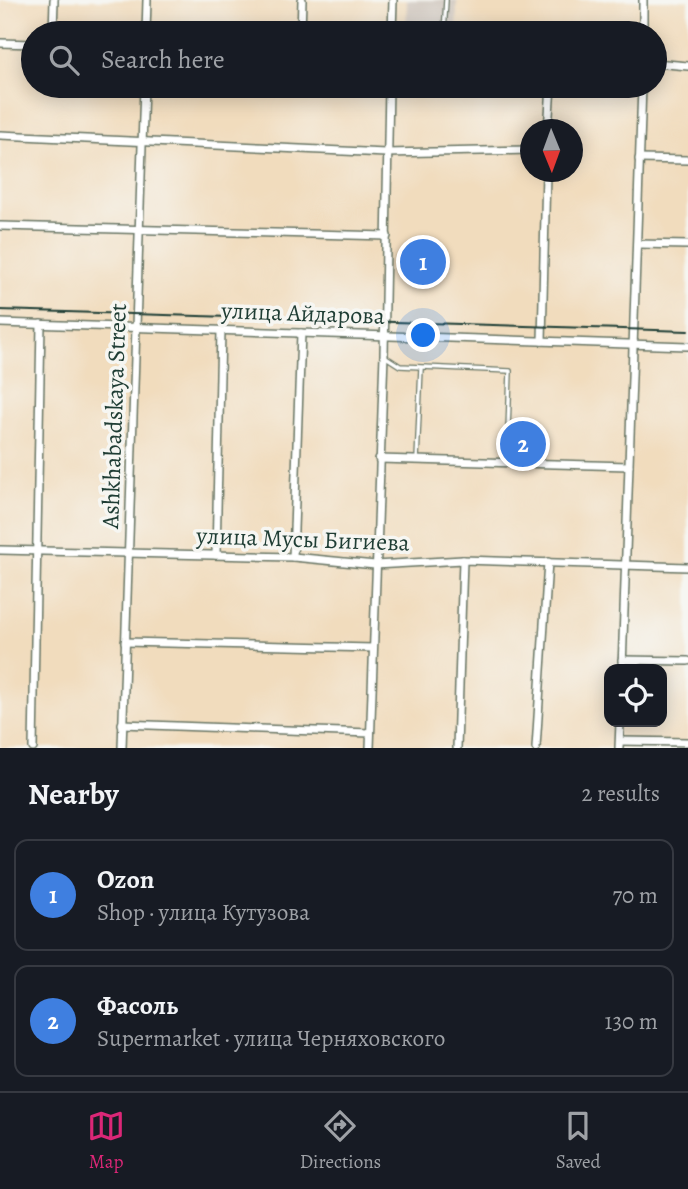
<!DOCTYPE html>
<html lang="en">
<head>
<meta charset="utf-8">
<style>
  :root { --surface:#171b24; --page:#20242c; --text:#f1f3f6; --muted:#9ea1a6; --line:#363941; --accent:#db2777 }
  body { margin:0; font-family:Alegreya,serif; background:var(--page); color:var(--text) }
  .controls { position:absolute; right:21px; bottom:21px; display:grid; overflow:hidden; border-radius:14px; box-shadow:0 4px 18px #0003 }
  .controls button { width:63px; height:63px; display:grid; place-items:center; padding:0; border:0; border-bottom:2px solid var(--line); background:var(--surface); color:var(--text); font:35px sans-serif }
  .compass { position:absolute; left:520px; top:119px; width:63px; height:63px; border-radius:50%; background:var(--surface); box-shadow:0 4px 18px #0003; rotate:179deg }
  .you { position:absolute; left:424px; top:336px; width:24px; height:24px; margin:-18px; border:5px solid #fff; border-radius:50%; background:#1a73e8; box-shadow:0 0 0 10px #1a73e833 }
  .badge { display:grid; place-items:center; width:46px; height:46px; border-radius:50%; background:var(--accent); color:#fff; font-size:23px; font-weight:700 }
  .pin { position:absolute; translate:-50% -50%; border:4px solid #fff; box-shadow:0 2px 7px #0006 }
  .list { margin:0; padding:0; list-style:none }
  h2 { display:flex; justify-content:space-between; align-items:center; height:91px; margin:0; padding:0 28px; font-size:30px }
  h2 small { font-size:23px; font-weight:400; color:var(--muted) }
  .list li { display:grid; grid-template-columns:46px 1fr auto; gap:21px; align-items:center; box-sizing:border-box; height:112px; margin:0 14px 14px; padding:0 14px; border:2px solid var(--line); border-radius:14px }
  .list b { display:block; font-size:26px; white-space:nowrap }
  .list p { margin:0; font-size:23px; white-space:nowrap; color:var(--muted) }
  .list em { font-size:23px; font-style:normal; color:var(--muted) }
  .icon { flex:none; width:38px; height:38px; fill:none; stroke:currentColor; stroke-width:2; stroke-linecap:round; stroke-linejoin:round }
  .map { position:relative; flex:none; width:688px; height:748px; overflow:hidden }
  .search { position:absolute; background:var(--surface); box-shadow:0 4px 18px #0003; left:21px; right:21px; top:21px; height:77px; display:flex; align-items:center; gap:18px; box-sizing:border-box; padding:0 24px; border-radius:38px; color:var(--muted); font-size:26px }
  .sheet { height:343px; background:var(--surface) }
  nav { display:flex; justify-content:space-around; align-items:center; box-sizing:border-box; height:98px; border-top:2px solid var(--line); background:var(--surface); font-size:19px; color:var(--muted) }
  nav a { display:grid; justify-items:center; gap:4px }
  nav .on { color:var(--accent) }
  .map>svg:first-child { display:block }
  .industrial { fill:#ccc2b9 }
  .lines { fill:none; stroke-linecap:round; stroke-linejoin:round }
  .service-casing { stroke:#687564; stroke-width:6 }
  .minor-casing { stroke:#687564; stroke-width:10 }
  .service { stroke:#fff; stroke-width:3.5 }
  .minor { stroke:#fff; stroke-width:7 }
  .tram { stroke:#1f3d34; stroke-width:2 }
  .labels { text-anchor:middle; stroke-width:7; stroke-linejoin:round; paint-order:stroke }
  .street-label { font-size:24px; fill:#1f3d34; stroke:#f6f6f2 }
</style>
</head>
<body>
<div class="map">
<svg width="688" height="748" viewBox="0 0 688 748">
  <rect width="100%" height="100%" fill="#f6f6f2"/>
  <filter id="ink" filterUnits="userSpaceOnUse"><feTurbulence type="fractalNoise" baseFrequency=".0143" numOctaves="2"/><feDisplacementMap in="SourceGraphic" scale="14" xChannelSelector="R" yChannelSelector="G"/><feConvolveMatrix kernelMatrix="1 2 1 2 8 2 1 2 1" color-interpolation-filters="sRGB"/></filter>
  <filter id="wash" filterUnits="userSpaceOnUse"><feTurbulence type="fractalNoise" baseFrequency=".00686" numOctaves="4" result="noise"/><feDisplacementMap in="SourceGraphic" scale="28" xChannelSelector="R" yChannelSelector="G"/><feGaussianBlur stdDeviation="1.57" result="paint"/><feColorMatrix in="noise" values="0 0 0 0 0 0 0 0 0 0 0 0 0 0 0 0 0 1.4 0 .05"/><feComposite in="paint" operator="in"/></filter>
  <g filter="url(#wash)">
    <rect width="100%" height="100%" fill="#f1dcbd"/>
    <!-- industrial -->
    <path class="industrial" d="M407 0H457L456 33H406Z"/>
  </g>
  <g filter="url(#ink)">
    <g class="lines">
      <defs>
        <g id="service">
          <path d="M444 33 446 0"/>
          <path d="M386 357 400 366 510 371 507 461"/>
          <path d="M417 460 421 368"/>
        </g>
        <g id="minor">
          <path d="M53 33 54 0"/>
          <path d="M146 33 147 0"/>
          <path d="M301 33 302 0"/>
          <path d="M392 33 393 0"/>
          <path d="M643 33V0"/>
          <path d="M0 43 33 44"/>
          <path d="M655 63 688 66"/>
          <path d="M548 130 551 86"/>
          <path d="M0 135 386 153 530 150"/>
          <path d="M639 159 688 160"/>
          <path d="M0 226 387 236"/>
          <path d="M637 244 688 245"/>
          <path d="M0 323 688 346"/>
          <path d="M542 341 546 172"/>
          <path d="M379 459 629 466"/>
          <path d="M0 550 293 557 375 565 463 560 688 567"/>
          <path d="M216 555 221 330"/>
          <path d="M293 557 301 333"/>
          <path d="M125 642 373 648"/>
          <path d="M622 660 688 661"/>
          <path d="M622 669 642 86"/>
          <path d="M122 724 370 733"/>
          <path d="M620 741 688 742"/>
          <path d="M33 748 41 324"/>
          <path d="M122 748 144 86"/>
          <path d="M370 748 384 355 389 86"/>
          <path d="M457 748 463 560"/>
          <path d="M536 748 548 562"/>
          <path d="M619 748 620 722"/>
        </g>
      </defs>
      <!-- service casing -->
      <use href="#service" class="service-casing"/>
      <!-- minor casing -->
      <use href="#minor" class="minor-casing"/>
      <!-- service -->
      <use href="#service" class="service"/>
      <!-- minor -->
      <use href="#minor" class="minor"/>
      <!-- tram -->
      <path class="tram" d="M0 310 688 331"/>
    </g>
  </g>
  <g class="labels">
    <!-- street labels -->
    <g class="street-label">
      <text transform="translate(303 313) rotate(2)" y="8">улица Айдарова</text>
      <text transform="translate(114 416) rotate(-88)" y="8">Ashkhabadskaya Street</text>
      <text transform="translate(303 539) rotate(2)" y="8">улица Мусы Бигиева</text>
    </g>
  </g>
</svg>
<div class="controls">
<button><svg class="icon" aria-label="locate" viewBox="0 0 24 24"><circle cx="12" cy="12" r="6"/><path d="M12 2v4M12 18v4M2 12h4M18 12h4"/></svg></button>
</div>
<svg class="compass" viewBox="-18 -18 36 36"><path d="M0-13l5 13h-10z" fill="#e53935"/><path d="M0 13l5-13h-10z" fill="#9ea1a6"/></svg>
<div class="you"></div>
<div class="pin badge" style="left:423px;top:262px;background:#3f7fe0">1</div>
<div class="pin badge" style="left:523px;top:444px;background:#3f7fe0">2</div>
<div class="search"><svg class="icon" aria-label="search" viewBox="0 0 24 24"><circle cx="10" cy="10" r="6"/><path d="M15 15l6 6"/></svg>Search here</div>
</div>
<section class="sheet">
<h2>Nearby<small>2 results</small></h2>
<ul class="list">
<li><span class="badge" style="background:#3f7fe0">1</span><div><b>Ozon</b><p>Shop · улица Кутузова</p></div><em>70 m</em></li>
<li><span class="badge" style="background:#3f7fe0">2</span><div><b>Фасоль</b><p>Supermarket · улица Черняховского</p></div><em>130 m</em></li>
</ul>
</section>
<nav>
<a class="on"><svg class="icon" aria-label="map" viewBox="0 0 24 24"><path d="M3 6l6-2 6 2 6-2v14l-6 2-6-2-6 2zM9 4v14M15 6v14"/></svg>Map</a>
<a><svg class="icon" aria-label="directions" viewBox="0 0 24 24"><path d="M12 3l9 9-9 9-9-9zM9 14v-3h6M13 9l2 2-2 2"/></svg>Directions</a>
<a><svg class="icon" aria-label="saved" viewBox="0 0 24 24"><path d="M7 4h10v16l-5-4-5 4z"/></svg>Saved</a>
</nav>
</body>
</html>
